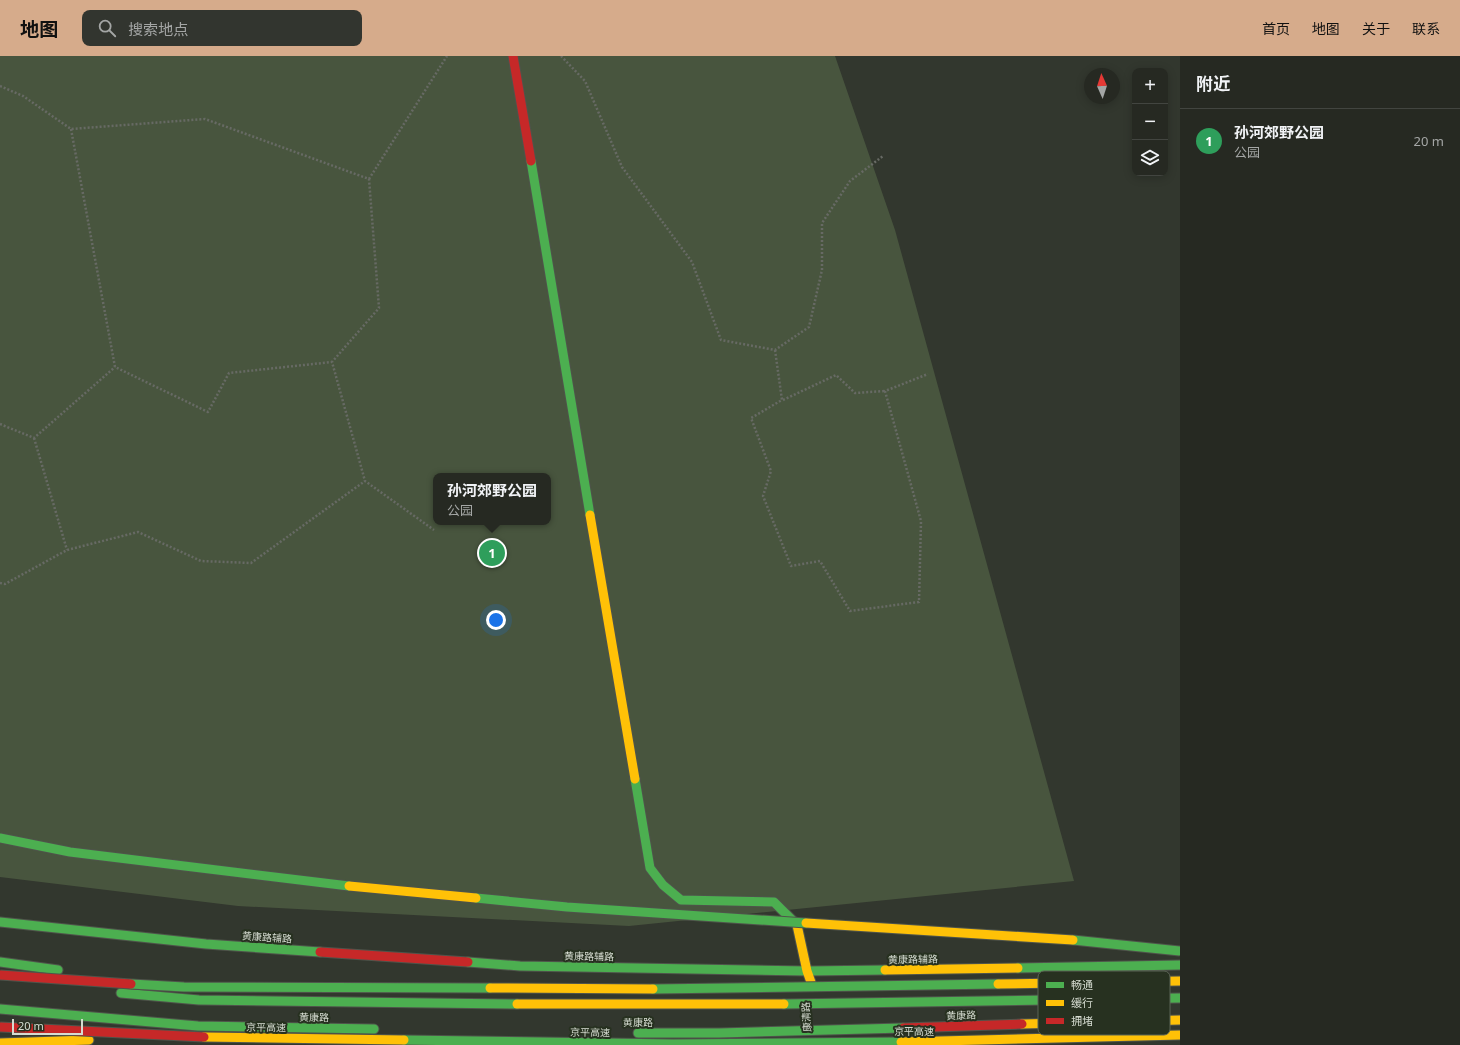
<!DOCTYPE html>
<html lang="zh">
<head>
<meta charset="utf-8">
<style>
  :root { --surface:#262922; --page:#32352f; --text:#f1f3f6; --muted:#a4a6a5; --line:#424540; --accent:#d6ab8b }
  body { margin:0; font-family:"Noto Sans","Noto Sans SC",sans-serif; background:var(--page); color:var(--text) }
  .controls { position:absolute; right:12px; top:12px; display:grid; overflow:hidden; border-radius:8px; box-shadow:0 2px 10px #0003 }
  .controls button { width:36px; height:36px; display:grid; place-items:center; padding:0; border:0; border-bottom:1px solid var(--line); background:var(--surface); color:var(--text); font:20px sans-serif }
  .compass { position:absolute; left:1084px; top:12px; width:36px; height:36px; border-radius:50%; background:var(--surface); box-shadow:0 2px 10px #0003; rotate:357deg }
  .scale { position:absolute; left:12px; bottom:10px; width:71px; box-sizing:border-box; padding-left:4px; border:2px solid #d5dbd0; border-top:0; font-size:11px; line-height:14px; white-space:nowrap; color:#d5dbd0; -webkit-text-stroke:3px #273120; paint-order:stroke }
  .you { position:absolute; left:496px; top:564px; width:14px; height:14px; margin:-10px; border:3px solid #fff; border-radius:50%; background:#1a73e8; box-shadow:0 0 0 6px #1a73e833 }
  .badge { display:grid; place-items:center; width:26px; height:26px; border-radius:50%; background:var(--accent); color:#fff; font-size:13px; font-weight:700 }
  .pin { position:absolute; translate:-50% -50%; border:2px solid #fff; box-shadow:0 1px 4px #0006 }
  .popup { position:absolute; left:433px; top:417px; width:118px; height:52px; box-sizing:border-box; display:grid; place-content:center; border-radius:8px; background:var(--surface); filter:drop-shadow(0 1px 3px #0005); font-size:13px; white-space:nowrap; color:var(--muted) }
  .popup b { font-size:15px; color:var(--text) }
  .popup::after { content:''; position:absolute; left:50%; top:100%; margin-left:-8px; border:8px solid transparent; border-top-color:var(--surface) }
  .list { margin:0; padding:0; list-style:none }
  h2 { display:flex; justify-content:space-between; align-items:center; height:52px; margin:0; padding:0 16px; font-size:17px }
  h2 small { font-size:13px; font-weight:400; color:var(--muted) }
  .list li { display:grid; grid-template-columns:26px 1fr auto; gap:12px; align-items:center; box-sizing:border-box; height:64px; padding:0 16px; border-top:1px solid var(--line) }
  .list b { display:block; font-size:15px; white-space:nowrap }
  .list p { margin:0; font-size:13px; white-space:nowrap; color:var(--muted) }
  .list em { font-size:13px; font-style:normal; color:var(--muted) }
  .icon { flex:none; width:22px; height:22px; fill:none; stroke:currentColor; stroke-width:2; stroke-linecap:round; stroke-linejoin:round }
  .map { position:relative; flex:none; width:1180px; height:989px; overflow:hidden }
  header { display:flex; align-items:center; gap:24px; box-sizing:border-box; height:56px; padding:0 20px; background:var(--accent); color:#111 }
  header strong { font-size:19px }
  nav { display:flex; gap:22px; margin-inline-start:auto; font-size:14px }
  .search { width:280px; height:36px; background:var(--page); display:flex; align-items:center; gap:10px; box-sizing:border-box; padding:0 14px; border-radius:8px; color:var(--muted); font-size:15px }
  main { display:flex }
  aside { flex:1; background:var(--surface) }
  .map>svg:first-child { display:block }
  .green { fill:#48553e; fill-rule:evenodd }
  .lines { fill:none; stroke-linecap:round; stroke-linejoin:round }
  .fast-casing { stroke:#4f544b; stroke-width:11 }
  .slow-casing { stroke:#4f544b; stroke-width:11 }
  .jam-casing { stroke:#4f544b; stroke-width:11 }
  .path { stroke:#676a64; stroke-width:2.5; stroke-dasharray:2 2; stroke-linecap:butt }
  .fast { stroke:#4caf50; stroke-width:9 }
  .slow { stroke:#ffc107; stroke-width:9 }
  .jam { stroke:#c62828; stroke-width:9 }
  .fast-bridge-casing { stroke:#4f544b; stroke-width:11; stroke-linecap:butt }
  .slow-bridge-casing { stroke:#4f544b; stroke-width:11; stroke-linecap:butt }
  .jam-bridge-casing { stroke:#4f544b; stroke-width:11; stroke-linecap:butt }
  .fast-bridge { stroke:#4caf50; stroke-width:9 }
  .slow-bridge { stroke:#ffc107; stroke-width:9 }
  .jam-bridge { stroke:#c62828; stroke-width:9 }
  .labels { text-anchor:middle; stroke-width:4; stroke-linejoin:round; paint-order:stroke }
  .street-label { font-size:10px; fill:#d5dbd0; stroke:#273120 }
  .key { fill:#273120; stroke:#5b6455; stroke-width:1 }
  .key-label { font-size:11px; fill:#d5dbd0 }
</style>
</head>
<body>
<header>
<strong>地图</strong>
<div class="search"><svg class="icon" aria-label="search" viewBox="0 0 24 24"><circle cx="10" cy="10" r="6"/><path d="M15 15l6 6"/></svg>搜索地点</div>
<nav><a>首页</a><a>地图</a><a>关于</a><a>联系</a></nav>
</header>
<main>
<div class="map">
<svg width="1180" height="989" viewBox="0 0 1180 989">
  <rect width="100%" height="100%" fill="#32372e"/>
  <!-- green -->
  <path class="green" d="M0 0H835L895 174 1074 825 629 870 238 850 0 821ZM436 420H548V466H436Z"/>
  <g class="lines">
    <defs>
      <g id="fast">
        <path d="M531 105 590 459"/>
        <path d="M635 723 650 812 663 829 681 844 774 846 797 869"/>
        <path d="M0 866 206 888 320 896"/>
        <path d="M0 906 58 914"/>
        <path d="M468 906 520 910 807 915 885 914"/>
        <path d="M1018 912 1180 909"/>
        <path d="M121 937 199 944 517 948"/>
        <path d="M784 948 1180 942"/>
        <path d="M0 953 198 970 374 973"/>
        <path d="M638 977H719L903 972"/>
      </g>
      <g id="slow">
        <path d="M590 459 635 723"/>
        <path d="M797 869 807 915 812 929"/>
        <path d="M885 914 1018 912"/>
        <path d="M517 948H784"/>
        <path d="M1022 968 1180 964"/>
        <path d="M0 987 89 984"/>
      </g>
      <g id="jam">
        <path d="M513 0 531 105"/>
        <path d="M320 896 468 906"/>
        <path d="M903 972 1022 968"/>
      </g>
    </defs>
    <!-- fast casing -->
    <use href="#fast" class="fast-casing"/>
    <!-- slow casing -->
    <use href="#slow" class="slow-casing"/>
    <!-- jam casing -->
    <use href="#jam" class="jam-casing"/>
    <!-- path -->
    <g class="path">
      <path d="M561 0 585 25 622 111 692 206 721 284 775 294 809 271 822 214V167L850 125 883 100"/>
      <path d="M0 30 23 40 71 73 205 63 369 123 379 252 332 306 365 425 434 474"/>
      <path d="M71 73 115 311 208 356 229 317 332 306"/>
      <path d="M369 123 447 0"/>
      <path d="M775 294 782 344 751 362 771 415 763 440 791 510 820 505 850 555 919 546 921 465 885 335 928 318"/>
      <path d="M783 344 836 319 855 337 885 335"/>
      <path d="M0 368 34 382 115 311"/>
      <path d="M34 382 67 494"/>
      <path d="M0 527 5 528 67 494 138 476 201 505 251 507 365 425"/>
    </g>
    <!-- fast -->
    <use href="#fast" class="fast"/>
    <!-- slow -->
    <use href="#slow" class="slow"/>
    <!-- jam -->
    <use href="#jam" class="jam"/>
    <defs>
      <g id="fast-bridge">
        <path d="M0 782 70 796 349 830"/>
        <path d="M476 842 567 851 806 867"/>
        <path d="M1073 884 1180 895"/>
        <path d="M131 928 184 931 490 932"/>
        <path d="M653 933 998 928"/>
        <path d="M404 984 673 988 901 986"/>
      </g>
      <g id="slow-bridge">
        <path d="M349 830 476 842"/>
        <path d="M806 867 1073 884"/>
        <path d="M998 928 1180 925"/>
        <path d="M490 932 653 933"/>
        <path d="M204 981 404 984"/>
        <path d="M901 986 1180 979"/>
      </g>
      <g id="jam-bridge">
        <path d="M0 919 131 928"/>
        <path d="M0 971 204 981"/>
      </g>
    </defs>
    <!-- fast-bridge casing -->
    <use href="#fast-bridge" class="fast-bridge-casing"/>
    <!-- slow-bridge casing -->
    <use href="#slow-bridge" class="slow-bridge-casing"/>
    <!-- jam-bridge casing -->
    <use href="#jam-bridge" class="jam-bridge-casing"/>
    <!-- fast-bridge -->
    <use href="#fast-bridge" class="fast-bridge"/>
    <!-- slow-bridge -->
    <use href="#slow-bridge" class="slow-bridge"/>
    <!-- jam-bridge -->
    <use href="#jam-bridge" class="jam-bridge"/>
  </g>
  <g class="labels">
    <!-- street labels -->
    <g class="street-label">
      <text transform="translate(267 881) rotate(4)" y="4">黄康路辅路</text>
      <text transform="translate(589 900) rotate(1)" y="4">黄康路辅路</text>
      <text transform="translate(913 903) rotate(-1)" y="4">黄康路辅路</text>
      <text transform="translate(961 959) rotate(-2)" y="4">黄康路</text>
      <text transform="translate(314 961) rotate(1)" y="4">黄康路</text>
      <text transform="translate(806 961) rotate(-94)" y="4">康清路</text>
      <text x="638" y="970">黄康路</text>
      <text transform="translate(266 971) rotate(1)" y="4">京平高速</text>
      <text x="914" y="979">京平高速</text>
      <text transform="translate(590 976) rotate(1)" y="4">京平高速</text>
    </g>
  </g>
  <!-- legend -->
  <rect x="1038" y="915" width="132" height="64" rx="6" class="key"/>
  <rect x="1046" y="926" width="18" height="6" fill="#4caf50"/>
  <rect x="1046" y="944" width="18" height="6" fill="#ffc107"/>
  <rect x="1046" y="962" width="18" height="6" fill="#c62828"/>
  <g class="key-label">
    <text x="1071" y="933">畅通</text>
    <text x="1071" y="951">缓行</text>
    <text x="1071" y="969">拥堵</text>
  </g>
</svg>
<div class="controls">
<button>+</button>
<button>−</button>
<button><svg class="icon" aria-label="layers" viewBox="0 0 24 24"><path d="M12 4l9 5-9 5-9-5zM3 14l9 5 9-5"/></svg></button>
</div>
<svg class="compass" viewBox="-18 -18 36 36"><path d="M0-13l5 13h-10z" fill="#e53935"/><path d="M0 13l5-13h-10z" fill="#a4a6a5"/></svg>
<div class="scale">20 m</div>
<div class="you"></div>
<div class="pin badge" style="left:492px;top:497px;background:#2e9e5b">1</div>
<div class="popup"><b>孙河郊野公园</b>公园</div>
</div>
<aside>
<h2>附近<small></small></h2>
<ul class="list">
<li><span class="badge" style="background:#2e9e5b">1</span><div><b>孙河郊野公园</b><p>公园</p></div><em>20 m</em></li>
</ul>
</aside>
</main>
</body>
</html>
